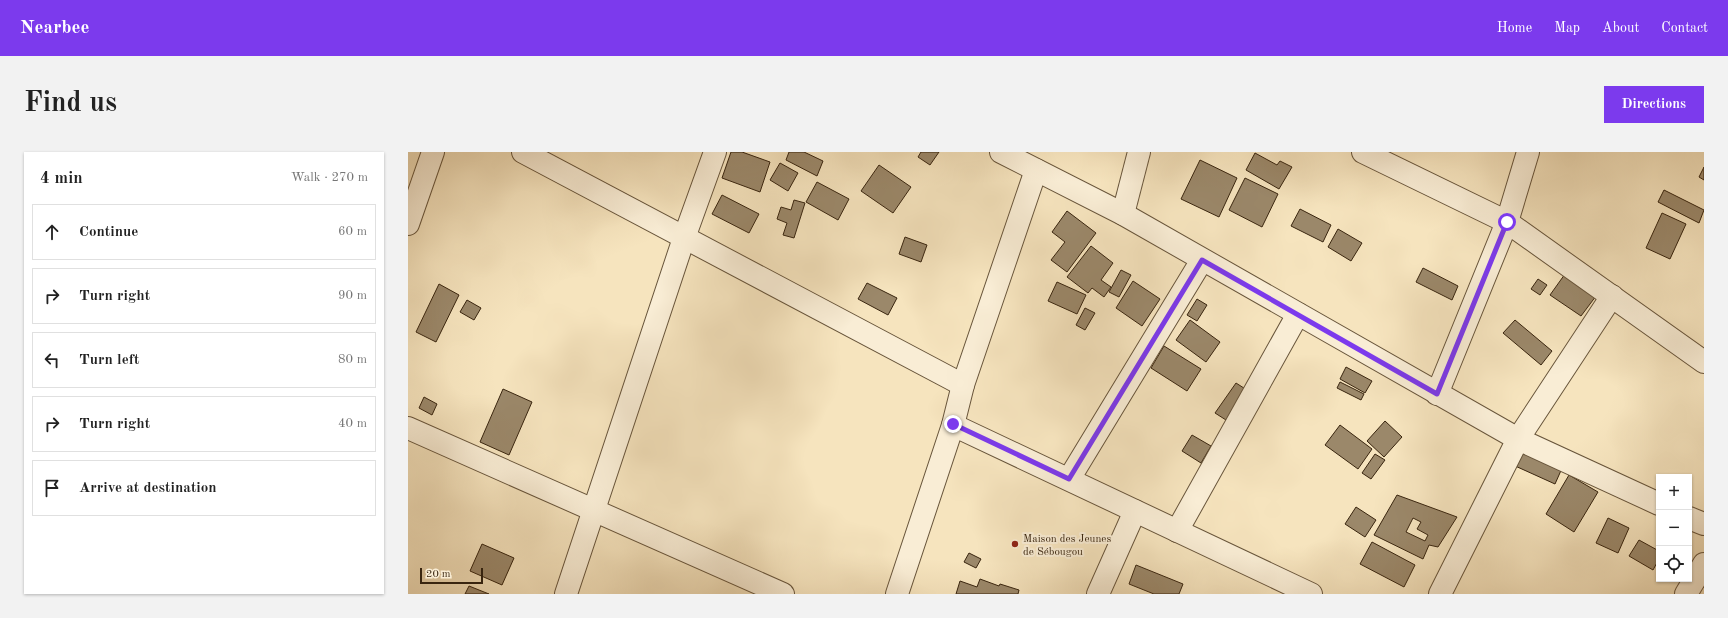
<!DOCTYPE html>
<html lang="en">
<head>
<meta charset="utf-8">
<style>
  :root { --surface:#fff; --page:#f2f2f2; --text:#222; --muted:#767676; --line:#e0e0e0; --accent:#7c3aed }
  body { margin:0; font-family:"Old Standard TT",serif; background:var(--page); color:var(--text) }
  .controls { position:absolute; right:12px; bottom:12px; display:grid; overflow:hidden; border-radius:0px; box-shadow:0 1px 3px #0004 }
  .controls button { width:36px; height:36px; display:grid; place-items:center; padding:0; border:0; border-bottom:1px solid var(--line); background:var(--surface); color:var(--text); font:20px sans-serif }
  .scale { position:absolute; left:12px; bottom:10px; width:63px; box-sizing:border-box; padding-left:4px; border:2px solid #39250f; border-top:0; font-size:11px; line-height:14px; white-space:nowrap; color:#39250f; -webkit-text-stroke:3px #f9edd5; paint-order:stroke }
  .stop { position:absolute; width:12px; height:12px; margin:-9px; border:3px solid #7c3aed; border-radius:50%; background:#fff }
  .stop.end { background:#7c3aed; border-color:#fff; box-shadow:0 1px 4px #0008 }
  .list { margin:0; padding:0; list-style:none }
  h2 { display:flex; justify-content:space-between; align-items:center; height:52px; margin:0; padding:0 16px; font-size:17px }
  h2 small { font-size:13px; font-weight:400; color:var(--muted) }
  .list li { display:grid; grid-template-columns:26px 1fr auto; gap:12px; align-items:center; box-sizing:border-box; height:56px; margin:0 8px 8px; padding:0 8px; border:1px solid var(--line); border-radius:0px }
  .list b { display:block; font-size:15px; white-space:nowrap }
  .list em { font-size:13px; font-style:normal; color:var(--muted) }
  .icon { flex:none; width:22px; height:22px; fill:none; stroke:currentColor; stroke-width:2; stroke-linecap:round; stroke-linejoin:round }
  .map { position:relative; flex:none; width:1296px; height:442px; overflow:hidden; border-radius:0px }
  header { display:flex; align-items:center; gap:24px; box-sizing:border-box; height:56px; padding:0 20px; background:var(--accent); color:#fff }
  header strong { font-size:19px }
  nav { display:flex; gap:22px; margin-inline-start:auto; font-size:14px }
  .intro { display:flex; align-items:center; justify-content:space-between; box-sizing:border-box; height:96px; padding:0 24px }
  h1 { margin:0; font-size:28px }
  .button { padding:10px 18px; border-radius:0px; background:var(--accent); color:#fff; font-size:14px; font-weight:700 }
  main { display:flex; gap:24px; padding:0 24px }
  aside { flex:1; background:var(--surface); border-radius:0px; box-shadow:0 1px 3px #0004 }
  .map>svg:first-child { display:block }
  .building { fill:#9b886a; stroke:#39250f; fill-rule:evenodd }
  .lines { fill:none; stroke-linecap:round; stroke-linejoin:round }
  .minor-casing { stroke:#68553b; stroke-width:24 }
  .minor { stroke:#f9edd5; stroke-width:22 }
  .route { stroke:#7c3aed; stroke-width:5 }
  .poi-dot { fill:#8f2418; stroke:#f9edd5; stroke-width:1.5 }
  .labels { text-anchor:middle; stroke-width:4; stroke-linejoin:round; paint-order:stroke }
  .poi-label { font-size:11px; fill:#39250f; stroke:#f9edd5; text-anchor:start }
</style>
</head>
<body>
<header>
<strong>Nearbee</strong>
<nav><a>Home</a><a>Map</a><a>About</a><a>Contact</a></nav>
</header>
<div class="intro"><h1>Find us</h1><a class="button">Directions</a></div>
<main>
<aside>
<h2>4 min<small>Walk · 270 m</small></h2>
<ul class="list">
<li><svg class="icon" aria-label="ahead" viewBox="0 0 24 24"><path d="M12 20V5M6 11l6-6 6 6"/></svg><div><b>Continue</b></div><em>60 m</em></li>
<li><svg class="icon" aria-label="right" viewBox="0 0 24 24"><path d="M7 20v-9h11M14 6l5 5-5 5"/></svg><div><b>Turn right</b></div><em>90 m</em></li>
<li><svg class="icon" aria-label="left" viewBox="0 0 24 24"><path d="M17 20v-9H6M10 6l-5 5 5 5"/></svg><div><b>Turn left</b></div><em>80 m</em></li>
<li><svg class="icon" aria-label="right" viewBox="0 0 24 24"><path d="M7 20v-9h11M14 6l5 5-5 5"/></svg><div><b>Turn right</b></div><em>40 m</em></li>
<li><svg class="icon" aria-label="arrive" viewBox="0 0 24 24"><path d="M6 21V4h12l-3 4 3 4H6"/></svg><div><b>Arrive at destination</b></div></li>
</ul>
</aside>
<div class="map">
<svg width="1296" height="442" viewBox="0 0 1296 442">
  <rect width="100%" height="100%" fill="#f6e4be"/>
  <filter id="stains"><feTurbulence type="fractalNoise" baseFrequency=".005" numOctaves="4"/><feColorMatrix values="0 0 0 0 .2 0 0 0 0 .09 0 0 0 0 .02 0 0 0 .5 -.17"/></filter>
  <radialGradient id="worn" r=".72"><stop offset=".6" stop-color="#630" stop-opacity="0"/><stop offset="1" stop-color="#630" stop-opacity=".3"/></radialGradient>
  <!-- building -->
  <g class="building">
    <path d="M323 0H334L362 10 352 40 314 26Z"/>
    <path d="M381 0H396L415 9 409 24 378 8Z"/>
    <path d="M513 0H531L522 13 510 5Z"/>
    <path d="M847 1 869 13 872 9 884 15 871 37 838 18Z"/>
    <path d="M792 8 829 26 811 65 773 47Z"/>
    <path d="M372 11 390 21 380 39 362 28Z"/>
    <path d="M471 13 503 35 485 61 453 39Z"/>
    <path d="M1296 15V28L1291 25Z"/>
    <path d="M837 26 870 42 854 75 821 58Z"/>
    <path d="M409 30 441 47 430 68 398 50Z"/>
    <path d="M1256 38 1296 58 1291 71 1250 50Z"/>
    <path d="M314 43 351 62 341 81 304 62Z"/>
    <path d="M386 48 397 51 386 86 375 83 379 71 369 67 373 55 383 58Z"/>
    <path d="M892 57 923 73 915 90 883 74Z"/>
    <path d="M659 59 688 81 659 120 643 108 657 90 644 80Z"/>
    <path d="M1254 61 1278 72 1262 107 1238 96Z"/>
    <path d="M930 77 954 91 943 109 920 95Z"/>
    <path d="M497 85 519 93 513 110 491 102Z"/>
    <path d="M683 94 705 111 693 128 703 135 696 145 684 136 680 141 659 125Z"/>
    <path d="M1015 116 1050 134 1044 148 1008 130Z"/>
    <path d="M713 118 723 123 711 145 701 140Z"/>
    <path d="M1157 122 1188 144 1173 164 1142 143Z"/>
    <path d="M1130 127 1139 133 1132 143 1123 137Z"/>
    <path d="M725 129 752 147 734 174 708 156Z"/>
    <path d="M649 130 678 143 669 162 640 149Z"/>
    <path d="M459 131 489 146 480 163 450 147Z"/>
    <path d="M31 132 51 143 28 190 8 180Z"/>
    <path d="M789 147 799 153 789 169 779 163Z"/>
    <path d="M59 148 73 156 66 168 52 160Z"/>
    <path d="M677 156 687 161 677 178 668 173Z"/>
    <path d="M782 168 812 190 798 210 768 188Z"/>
    <path d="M1107 168 1144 199 1133 213 1095 181Z"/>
    <path d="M756 194 793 217 779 239 743 216Z"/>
    <path d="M938 215 964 229 957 241 932 227Z"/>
    <path d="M932 230 956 242 953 248 929 236Z"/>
    <path d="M828 231 839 238 818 268 807 261Z"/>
    <path d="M95 237 124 250 101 303 72 290Z"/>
    <path d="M16 245 29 252 24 263 11 256Z"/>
    <path d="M977 269 994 285 976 305 959 289Z"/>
    <path d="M932 273 964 297 950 317 917 293Z"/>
    <path d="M784 283 803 294 793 311 774 299Z"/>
    <path d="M1114 294 1155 314 1147 332 1105 313Z"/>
    <path d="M967 302 977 308 963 327 954 321Z"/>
    <path d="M1161 323 1190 340 1166 380 1138 362Z"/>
    <path d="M989 343 1049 365 1030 395 1021 393 1015 407 966 383ZM1005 366 1013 370 1009 377 1020 383 1017 389 998 380Z"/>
    <path d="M948 355 968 368 957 385 937 372Z"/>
    <path d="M1200 366 1221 376 1210 401 1188 391Z"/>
    <path d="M1231 388 1251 399V407L1245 418 1221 404Z"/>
    <path d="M964 390 1007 413 996 435 952 412Z"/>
    <path d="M74 392 106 406 94 433 62 419Z"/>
    <path d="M561 401 573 407 568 416 556 410Z"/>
    <path d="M728 413 775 432 771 442H746L721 432Z"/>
    <path d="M572 427 591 434 592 432 611 438 610 442H548L552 429 569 435Z"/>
    <path d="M61 434 81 442H57Z"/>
  </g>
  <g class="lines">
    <defs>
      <g id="minor">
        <path d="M115 0 555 233"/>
        <path d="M593 0 715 62 1110 287 1251 352"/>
        <path d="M955 0 1099 70 1296 210"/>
        <path d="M715 62 731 0"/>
        <path d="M0 72 25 0"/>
        <path d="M1029 242 1099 70 1120 0"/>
        <path d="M545 273 903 442"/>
        <path d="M0 276 375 442"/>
        <path d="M661 327 794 108"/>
        <path d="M1281 366 1296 372"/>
        <path d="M769 379 890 162"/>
        <path d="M158 442 276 86 307 0"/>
        <path d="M489 442 545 273 555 233 628 18"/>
        <path d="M690 442 727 359"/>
        <path d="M1032 442 1110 287 1204 144"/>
        <path d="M1278 442 1296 412"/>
      </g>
    </defs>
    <!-- minor casing -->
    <use href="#minor" class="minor-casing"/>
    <!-- minor -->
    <use href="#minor" class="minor"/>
  </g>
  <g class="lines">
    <!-- route -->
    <path class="route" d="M545 272 661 327 794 108 1029 242 1099 70"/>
  </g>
  <!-- markers -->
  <circle class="poi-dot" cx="607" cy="392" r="4"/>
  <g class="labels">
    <!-- poi labels -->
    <g class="poi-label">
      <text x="615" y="390">Maison des Jeunes<tspan x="615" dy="13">de Sébougou</tspan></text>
    </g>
  </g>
  <rect width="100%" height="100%" filter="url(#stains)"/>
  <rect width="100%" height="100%" fill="url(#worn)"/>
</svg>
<div class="controls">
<button>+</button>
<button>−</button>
<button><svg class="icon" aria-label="locate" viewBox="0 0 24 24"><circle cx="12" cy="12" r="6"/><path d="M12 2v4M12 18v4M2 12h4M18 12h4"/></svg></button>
</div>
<div class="scale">20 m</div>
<div class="stop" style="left:1099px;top:70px"></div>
<div class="stop end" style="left:545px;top:272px"></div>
</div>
</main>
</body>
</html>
